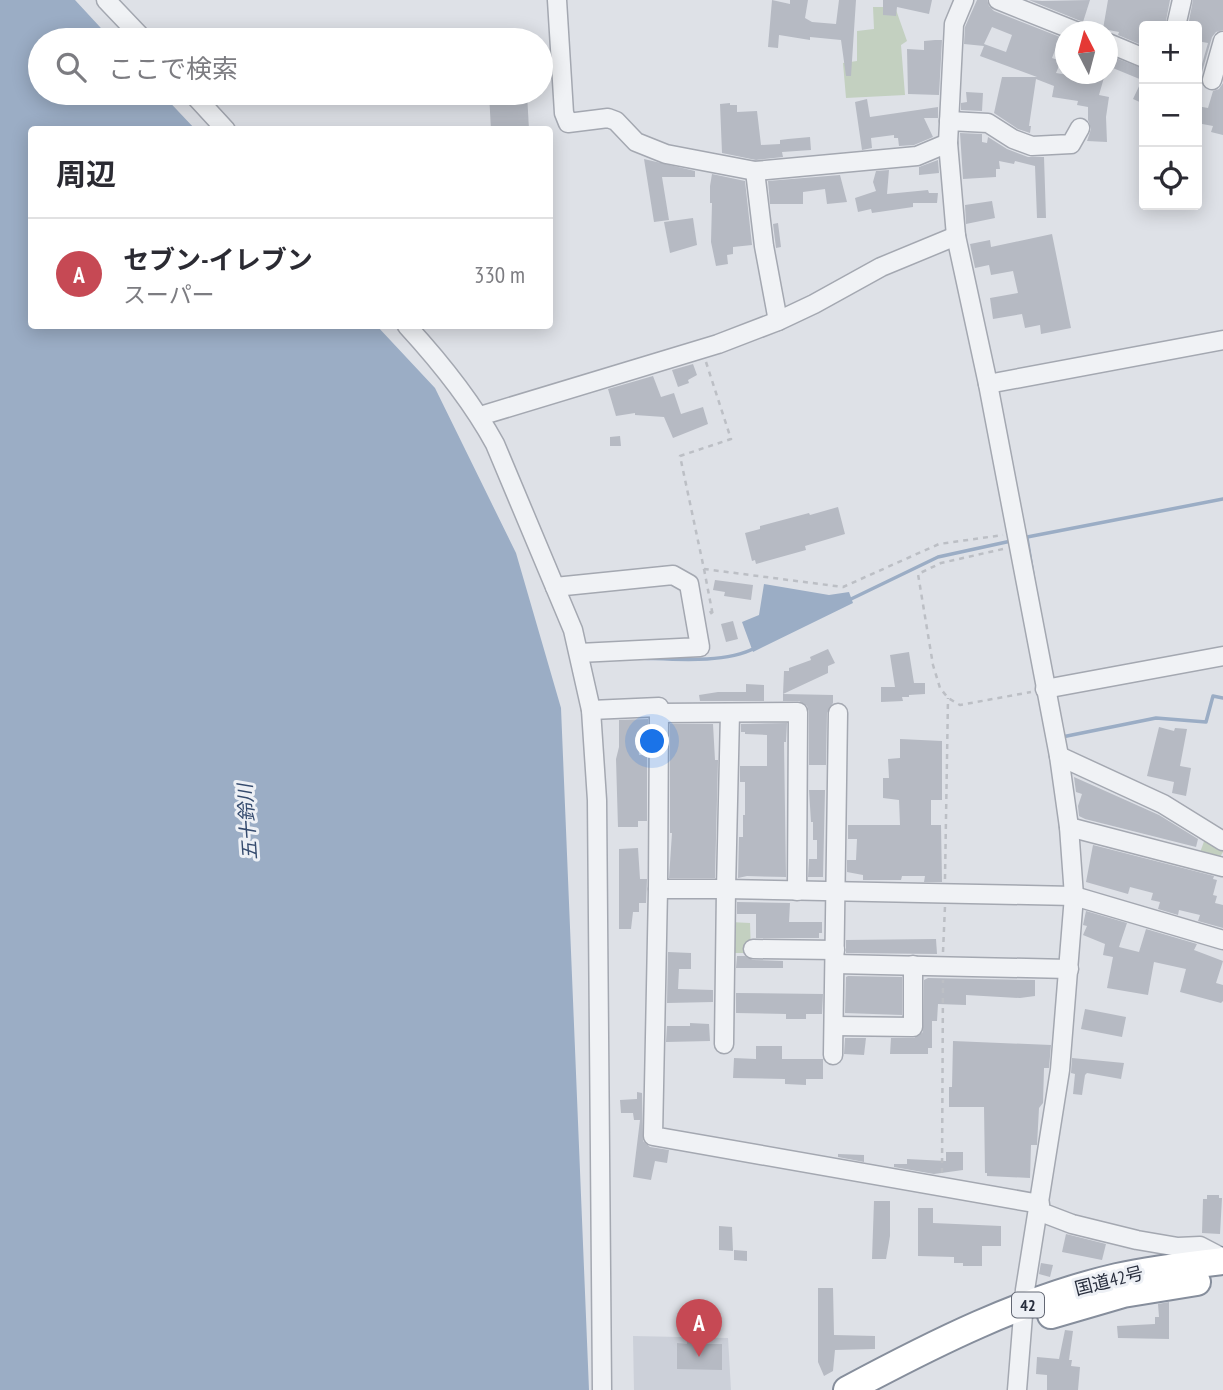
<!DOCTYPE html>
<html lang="ja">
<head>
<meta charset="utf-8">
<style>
  :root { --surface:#fff; --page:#f2f2f3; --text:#2b2b33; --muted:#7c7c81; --line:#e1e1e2; --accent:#c64954 }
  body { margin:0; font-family:"PT Sans Narrow","Noto Sans JP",sans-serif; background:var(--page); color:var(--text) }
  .controls { position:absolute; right:21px; top:21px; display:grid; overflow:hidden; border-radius:7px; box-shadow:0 4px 18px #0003 }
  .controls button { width:63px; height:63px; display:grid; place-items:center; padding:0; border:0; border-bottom:2px solid var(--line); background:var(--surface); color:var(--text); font:35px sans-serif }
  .compass { position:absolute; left:1055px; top:21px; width:63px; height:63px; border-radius:50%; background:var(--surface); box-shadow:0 4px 18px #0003; rotate:354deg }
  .you { position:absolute; left:653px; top:742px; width:24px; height:24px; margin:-18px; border:5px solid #fff; border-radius:50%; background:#1a73e8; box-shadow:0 0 0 10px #1a73e833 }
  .badge { display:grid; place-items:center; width:46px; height:46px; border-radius:50%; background:var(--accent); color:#fff; font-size:23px; font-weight:700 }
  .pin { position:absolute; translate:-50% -58px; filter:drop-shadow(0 2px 4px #0008) }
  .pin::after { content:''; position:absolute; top:37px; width:24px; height:21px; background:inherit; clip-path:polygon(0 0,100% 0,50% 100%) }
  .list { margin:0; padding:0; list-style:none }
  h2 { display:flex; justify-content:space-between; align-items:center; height:91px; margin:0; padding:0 28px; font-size:30px }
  h2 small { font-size:23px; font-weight:400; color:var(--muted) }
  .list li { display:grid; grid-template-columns:46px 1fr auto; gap:21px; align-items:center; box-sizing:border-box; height:112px; padding:0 28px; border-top:2px solid var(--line) }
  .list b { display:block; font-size:26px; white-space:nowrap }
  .list p { margin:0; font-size:23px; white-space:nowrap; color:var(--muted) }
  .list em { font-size:23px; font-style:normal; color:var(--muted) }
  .icon { flex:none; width:38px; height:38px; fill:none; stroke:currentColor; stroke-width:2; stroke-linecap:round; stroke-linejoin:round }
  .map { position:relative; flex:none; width:1223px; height:1390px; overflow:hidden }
  .search { position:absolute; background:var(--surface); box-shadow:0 4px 18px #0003; left:28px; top:28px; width:525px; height:77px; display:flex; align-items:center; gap:18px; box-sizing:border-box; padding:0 24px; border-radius:38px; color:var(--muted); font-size:26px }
  .panel { position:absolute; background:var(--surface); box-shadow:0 4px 18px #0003; left:28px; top:126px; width:525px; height:203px; border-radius:7px }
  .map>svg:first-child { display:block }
  .built { fill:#ccd0d9 }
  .green { fill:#c3d0c0 }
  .water { fill:#9badc5 }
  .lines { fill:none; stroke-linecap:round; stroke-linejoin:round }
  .stream { stroke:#9badc5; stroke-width:3.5 }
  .building { fill:#b6bac3; fill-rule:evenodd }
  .minor-casing { stroke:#a4a8b1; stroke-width:21 }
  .highway-casing { stroke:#868e9c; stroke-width:30 }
  .path { stroke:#bcbfc5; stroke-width:2.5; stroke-dasharray:5 5; stroke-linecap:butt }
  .minor { stroke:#f0f2f5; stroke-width:18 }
  .highway { stroke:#fff; stroke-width:26 }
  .labels { text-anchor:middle; stroke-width:6; stroke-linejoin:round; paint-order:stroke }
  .shield { fill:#edf0f5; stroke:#636874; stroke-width:2 }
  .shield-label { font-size:16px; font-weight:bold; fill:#282e3d }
  .street-label { font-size:18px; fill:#282e3d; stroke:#edf0f5 }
  .water-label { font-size:19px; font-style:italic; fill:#354b6e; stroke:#edf0f5 }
</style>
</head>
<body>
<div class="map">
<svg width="1223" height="1390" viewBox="0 0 1223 1390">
  <rect width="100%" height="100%" fill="#dee1e7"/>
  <!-- built -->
  <path class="built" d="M633 1336 728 1338 731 1390H634Z"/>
  <!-- green -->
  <g class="green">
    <path d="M873 7H895L907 41 901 45 905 95 846 98 843 63 857 61V31L874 29Z"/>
    <path d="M1206 836 1223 846V852L1217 862 1198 858Z"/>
    <path d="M730 922 750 923 751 953H729Z"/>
  </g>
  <!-- water -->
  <g class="water">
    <path d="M0 0H75L112 40H40V93H161L195 129 32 130V326H377L435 388 516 553 561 708 589 1390H0Z"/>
    <path d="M764 584 829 595 849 592 853 603 753 652 742 622 759 615Z"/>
  </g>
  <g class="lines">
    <!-- stream -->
    <g class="stream">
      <path d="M1022 538 1223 499"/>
      <path d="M1027 538 1034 581"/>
      <path d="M849 600 938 557 1011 541"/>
      <path d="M638 658C673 659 724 664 755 648"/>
      <path d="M1062 737 1156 718 1206 722 1213 696 1223 698"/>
    </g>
  </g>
  <!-- building -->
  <g class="building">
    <path d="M772 0 790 4V0H808L805 18 812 22 836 24 839 0H856L851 76H846L841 40 810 37V40L779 35 778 48 768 47Z"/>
    <path d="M883 0H932L929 14 897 7 896 16 883 15Z"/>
    <path d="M977 0H987L989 6 994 11 1060 37 1052 58 1061 61 1056 73 1088 78 1089 74H1105L1099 95 1109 97 1106 117 1107 142 1087 141 1091 129 1088 120V107L1077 105 1078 101 1052 97 1054 86 1036 79 1029 126H1031L1030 133 1018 129 994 113 1002 77H1037L980 56 984 46 964 44 965 27ZM992 27 1012 35 1006 52 984 44Z"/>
    <path d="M1029 0 1042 1 1090 0 1083 22Z"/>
    <path d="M1108 0H1170L1165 26H1144V46L1118 35 1119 32 1103 29Z"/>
    <path d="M1193 0H1223V30L1216 32 1212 37 1202 72 1200 71 1208 43 1197 41V26H1188Z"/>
    <path d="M935 40H942L939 95 908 94 907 49 924 50V41Z"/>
    <path d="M1108 55 1144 69V104L1133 99 1142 80 1108 66Z"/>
    <path d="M1223 83V135L1211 132 1213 126 1197 123V106L1208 108 1213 91 1219 89Z"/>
    <path d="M966 92 983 93 982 111 961 110V103L967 102Z"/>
    <path d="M489 93H527L529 130H491Z"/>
    <path d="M867 99 870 117 938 107V118H924L933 137 914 145 899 146 898 138H894V135L871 138 872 148 862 150 855 102Z"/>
    <path d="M730 103V105H737V112L757 111 761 145 780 144V140L788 139 810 137 811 150 782 152 783 157 756 160 722 153 720 104Z"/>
    <path d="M960 133 982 134V142L987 143 988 137 1007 149 1028 157H1044L1046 218H1037L1035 166 1015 161 1014 164 999 161 1000 169H996V177L963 179Z"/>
    <path d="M644 159 695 171V177H662L669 220 654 222Z"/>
    <path d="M938 160 939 173 919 175V167Z"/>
    <path d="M889 170 887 194 928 190 929 193H938L937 203H913V207L872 213 871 209 858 212 855 198 876 191 873 182 876 171Z"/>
    <path d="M712 174 745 181 752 245 733 247V254L727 255 728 264 716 266 711 242 712 203H710V186Z"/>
    <path d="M840 175 847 202 827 204 825 189 803 192V204H770L768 181Z"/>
    <path d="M992 201 995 218 966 224 965 205Z"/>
    <path d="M693 218 697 245 670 253 664 222Z"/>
    <path d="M778 223 781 247 776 248 773 224Z"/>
    <path d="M1052 234 1071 328 1041 334 1040 325 1025 328 1022 314 993 319 990 298 1018 293 1013 271 991 275 989 265 975 268 970 244 990 240 991 247Z"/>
    <path d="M693 364 697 375 688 380 689 383 678 387 672 370Z"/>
    <path d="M653 376 661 397 674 393 681 414 703 407 708 424 673 438 664 417 635 415V413L616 416 608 389Z"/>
    <path d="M620 436 621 446H610V437Z"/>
    <path d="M838 507 845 534 805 546 806 550 756 564 755 560 752 561 745 533 760 529V526L809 513 810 515Z"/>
    <path d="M715 580 753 585 751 600 724 596 725 592 713 590Z"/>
    <path d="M733 621 738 639 726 642 721 624Z"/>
    <path d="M828 649 835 663 828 666V673L783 694 784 671H789V668L811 660 810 657Z"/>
    <path d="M909 652 914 683H925V694L909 695V697H902L903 701 881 702V687H895L890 655Z"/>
    <path d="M746 684 764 685V701H700L699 695 718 692H746Z"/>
    <path d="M783 694 833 695V703L827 713 826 765H809V712L807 706 799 701H783Z"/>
    <path d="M648 719V735L638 736 639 755H647V821H638V827H618L616 759 619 747V720Z"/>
    <path d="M787 723 786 742H784L786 877 747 876 738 878 739 837H743V815H745V782H740V766H767V735L745 734V732H741V724Z"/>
    <path d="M670 724H713L715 760H718L715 878H669L672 833H670Z"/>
    <path d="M1159 727 1174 731 1175 728 1187 729 1180 766 1191 768 1186 796 1172 793 1174 782 1147 776Z"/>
    <path d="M900 739 942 741V800H931V825H941L942 882H924L925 876H902L901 880H863V875L847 872V860H856L857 839H848V825H900L899 800 883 798V778H889L888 759 900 758Z"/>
    <path d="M1074 777 1159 815 1198 839 1196 847 1085 819 1079 816 1078 806 1082 794 1076 792Z"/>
    <path d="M809 790H825L823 877H808L809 859H817V840H813V822H811Z"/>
    <path d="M1093 845 1214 876 1213 879 1217 880 1213 895 1217 896 1215 903 1223 905V928L1198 921 1200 915 1179 910 1178 915 1158 909 1160 902 1151 900 1153 893 1130 887 1128 894 1086 882Z"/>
    <path d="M638 848 640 879H647L646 903H639V912H633L631 929H619V849Z"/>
    <path d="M737 902 790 903 789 922H822V933H819V938H756V914H737Z"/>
    <path d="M1086 911 1127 923 1119 947 1139 952 1146 929 1197 944 1194 950 1223 961 1216 983 1223 985V1001L1221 1003 1180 992 1186 969 1154 962 1148 995 1107 988 1113 957 1103 955 1105 944 1083 935 1087 926 1083 925Z"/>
    <path d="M936 939 937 954 846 953V940Z"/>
    <path d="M668 952 691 953V969H679L678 989 713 990V1002L667 1003Z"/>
    <path d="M737 956H745L753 960 783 961V968H736Z"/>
    <path d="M848 976 902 977V1015L845 1013 846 977Z"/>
    <path d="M928 978 1035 980V996L1020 998 966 995V1005L938 1004 937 1021H932V1048H928V1054H890L891 1038H914L923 1032 924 980Z"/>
    <path d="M736 993 823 994 822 1014H806V1019H786V1014L736 1013Z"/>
    <path d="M1085 1009 1126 1017 1122 1037 1081 1029Z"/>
    <path d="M690 1023 709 1024 710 1041 666 1042 667 1026H690Z"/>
    <path d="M845 1038H866L864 1055 844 1054Z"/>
    <path d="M953 1041 1051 1045 1049 1068H1044L1043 1103 1039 1108 1037 1145H1031L1030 1178 987 1176V1173H985L984 1107H949V1087H952Z"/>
    <path d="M756 1046H782V1059H823V1079H806V1085L785 1084V1079L733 1078 734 1058 756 1059Z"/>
    <path d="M1072 1058 1124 1063 1121 1079 1087 1073 1085 1075 1082 1095 1073 1094 1075 1074 1071 1073Z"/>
    <path d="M637 1092 642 1093 643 1141 650 1147 669 1150 667 1163 655 1161 651 1180 633 1177 640 1120H634L633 1113H621L620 1100 637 1099Z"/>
    <path d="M946 1152H963V1170L934 1174 894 1167V1164H907V1159L946 1161Z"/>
    <path d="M838 1154 864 1155V1162L838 1157Z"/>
    <path d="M1207 1195H1219V1198H1222L1220 1234 1202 1233 1203 1199H1207Z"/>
    <path d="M874 1201H890V1236L886 1259H872Z"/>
    <path d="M918 1208H933V1223L1001 1226V1246H982V1266H963V1263H954V1257L918 1256Z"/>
    <path d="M719 1226 732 1227 733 1251 719 1250Z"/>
    <path d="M1066 1234 1106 1244 1102 1260 1062 1252Z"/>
    <path d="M734 1250 747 1251V1261L734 1260Z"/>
    <path d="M1041 1263 1053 1265 1050 1277 1039 1274Z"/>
    <path d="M818 1288H833L834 1335 875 1336V1349L835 1350 833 1371 824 1376 818 1362Z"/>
    <path d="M1169 1302V1339L1118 1338 1117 1326 1155 1324V1317H1159L1158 1304Z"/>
    <path d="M687 1323 699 1324 698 1344H722V1370L677 1369V1343L687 1344Z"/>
    <path d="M1065 1330 1073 1331 1069 1360H1072L1071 1366 1080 1367 1078 1390H1047V1375L1036 1374 1037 1357 1059 1359Z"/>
  </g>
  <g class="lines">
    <defs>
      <g id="minor">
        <path d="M106 0 144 40"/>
        <path d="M557 0 564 113 568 123 608 118 616 121 636 142 666 154 755 171 917 156 948 143"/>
        <path d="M964 0 954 24 948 143 956 236 988 384 1059 756 1069 827 1074 896 1060 1070 1025 1290 1017 1390"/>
        <path d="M998 0 1078 32"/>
        <path d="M1176 26 1182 0"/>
        <path d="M1108 43 1144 58"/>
        <path d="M1212 80 1223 41"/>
        <path d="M192 93 226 130"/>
        <path d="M949 121 988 123 1013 139 1032 146 1071 144 1080 128"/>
        <path d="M755 171 764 246 778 321"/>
        <path d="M407 326C441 363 471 400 495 444L573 630 591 710 597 800 602 1390"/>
        <path d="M988 384 1223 340"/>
        <path d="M480 416 718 344 778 321 814 304 881 267 956 236"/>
        <path d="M555 587 673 575 689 584 700 647 579 653"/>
        <path d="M1045 689 1223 656"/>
        <path d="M591 710 659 707V713L798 712 797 891"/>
        <path d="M659 713 658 889H726L724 1044"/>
        <path d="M730 713 726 889 1074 896 1223 940"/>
        <path d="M1059 756 1163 804 1223 841"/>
        <path d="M1069 827 1223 867"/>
        <path d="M658 889 653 1136 1040 1204"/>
        <path d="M753 949 835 950"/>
        <path d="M835 964 1069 969"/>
        <path d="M834 1026 913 1027V965"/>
        <path d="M833 1055 838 713"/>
        <path d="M1038 1211 1072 1224 1137 1240 1178 1247 1200 1246 1223 1258"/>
      </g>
      <g id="highway">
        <path d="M1051 1315 1123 1294 1197 1282"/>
        <path d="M847 1390C933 1344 1022 1299 1117 1277 1152 1269 1188 1265 1223 1261"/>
      </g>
    </defs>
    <!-- minor casing -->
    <use href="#minor" class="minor-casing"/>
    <!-- highway casing -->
    <use href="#highway" class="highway-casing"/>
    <!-- path -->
    <g class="path">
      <path d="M706 362 731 439 680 456 704 569 843 587 939 544 1003 535"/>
      <path d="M1003 549 941 563 918 574 933 665 940 688 948 698 960 705 1031 692"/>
      <path d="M704 569 713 616 710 611"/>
      <path d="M945 879 948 698"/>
      <path d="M943 952 945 906"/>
      <path d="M942 1173 943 980"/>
    </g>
    <!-- minor -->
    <use href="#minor" class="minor"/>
    <!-- highway -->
    <use href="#highway" class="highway"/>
  </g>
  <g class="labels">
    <!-- shield labels -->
    <rect class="shield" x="1012" y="1292.5" width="32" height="25" rx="5"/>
    <g class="shield-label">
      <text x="1028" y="1311">42</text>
    </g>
    <!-- street labels -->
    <g class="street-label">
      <text transform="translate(1109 1281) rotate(-14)" y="6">国道42号</text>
    </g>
    <!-- water labels -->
    <g class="water-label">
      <text transform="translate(247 822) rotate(-94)" y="7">五十鈴川</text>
    </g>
  </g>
</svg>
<div class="controls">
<button>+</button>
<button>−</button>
<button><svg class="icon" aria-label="locate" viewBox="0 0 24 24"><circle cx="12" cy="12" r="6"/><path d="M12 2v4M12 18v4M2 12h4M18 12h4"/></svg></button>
</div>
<svg class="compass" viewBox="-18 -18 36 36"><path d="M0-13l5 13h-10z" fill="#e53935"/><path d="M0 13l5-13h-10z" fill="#7c7c81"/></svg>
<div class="you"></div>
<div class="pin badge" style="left:699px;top:1357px">A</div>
<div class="search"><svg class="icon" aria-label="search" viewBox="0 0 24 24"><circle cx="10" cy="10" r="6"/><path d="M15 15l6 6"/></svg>ここで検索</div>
<section class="panel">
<h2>周辺<small></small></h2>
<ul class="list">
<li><span class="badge">A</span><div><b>セブン-イレブン</b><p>スーパー</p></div><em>330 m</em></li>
</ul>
</section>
</div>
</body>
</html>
